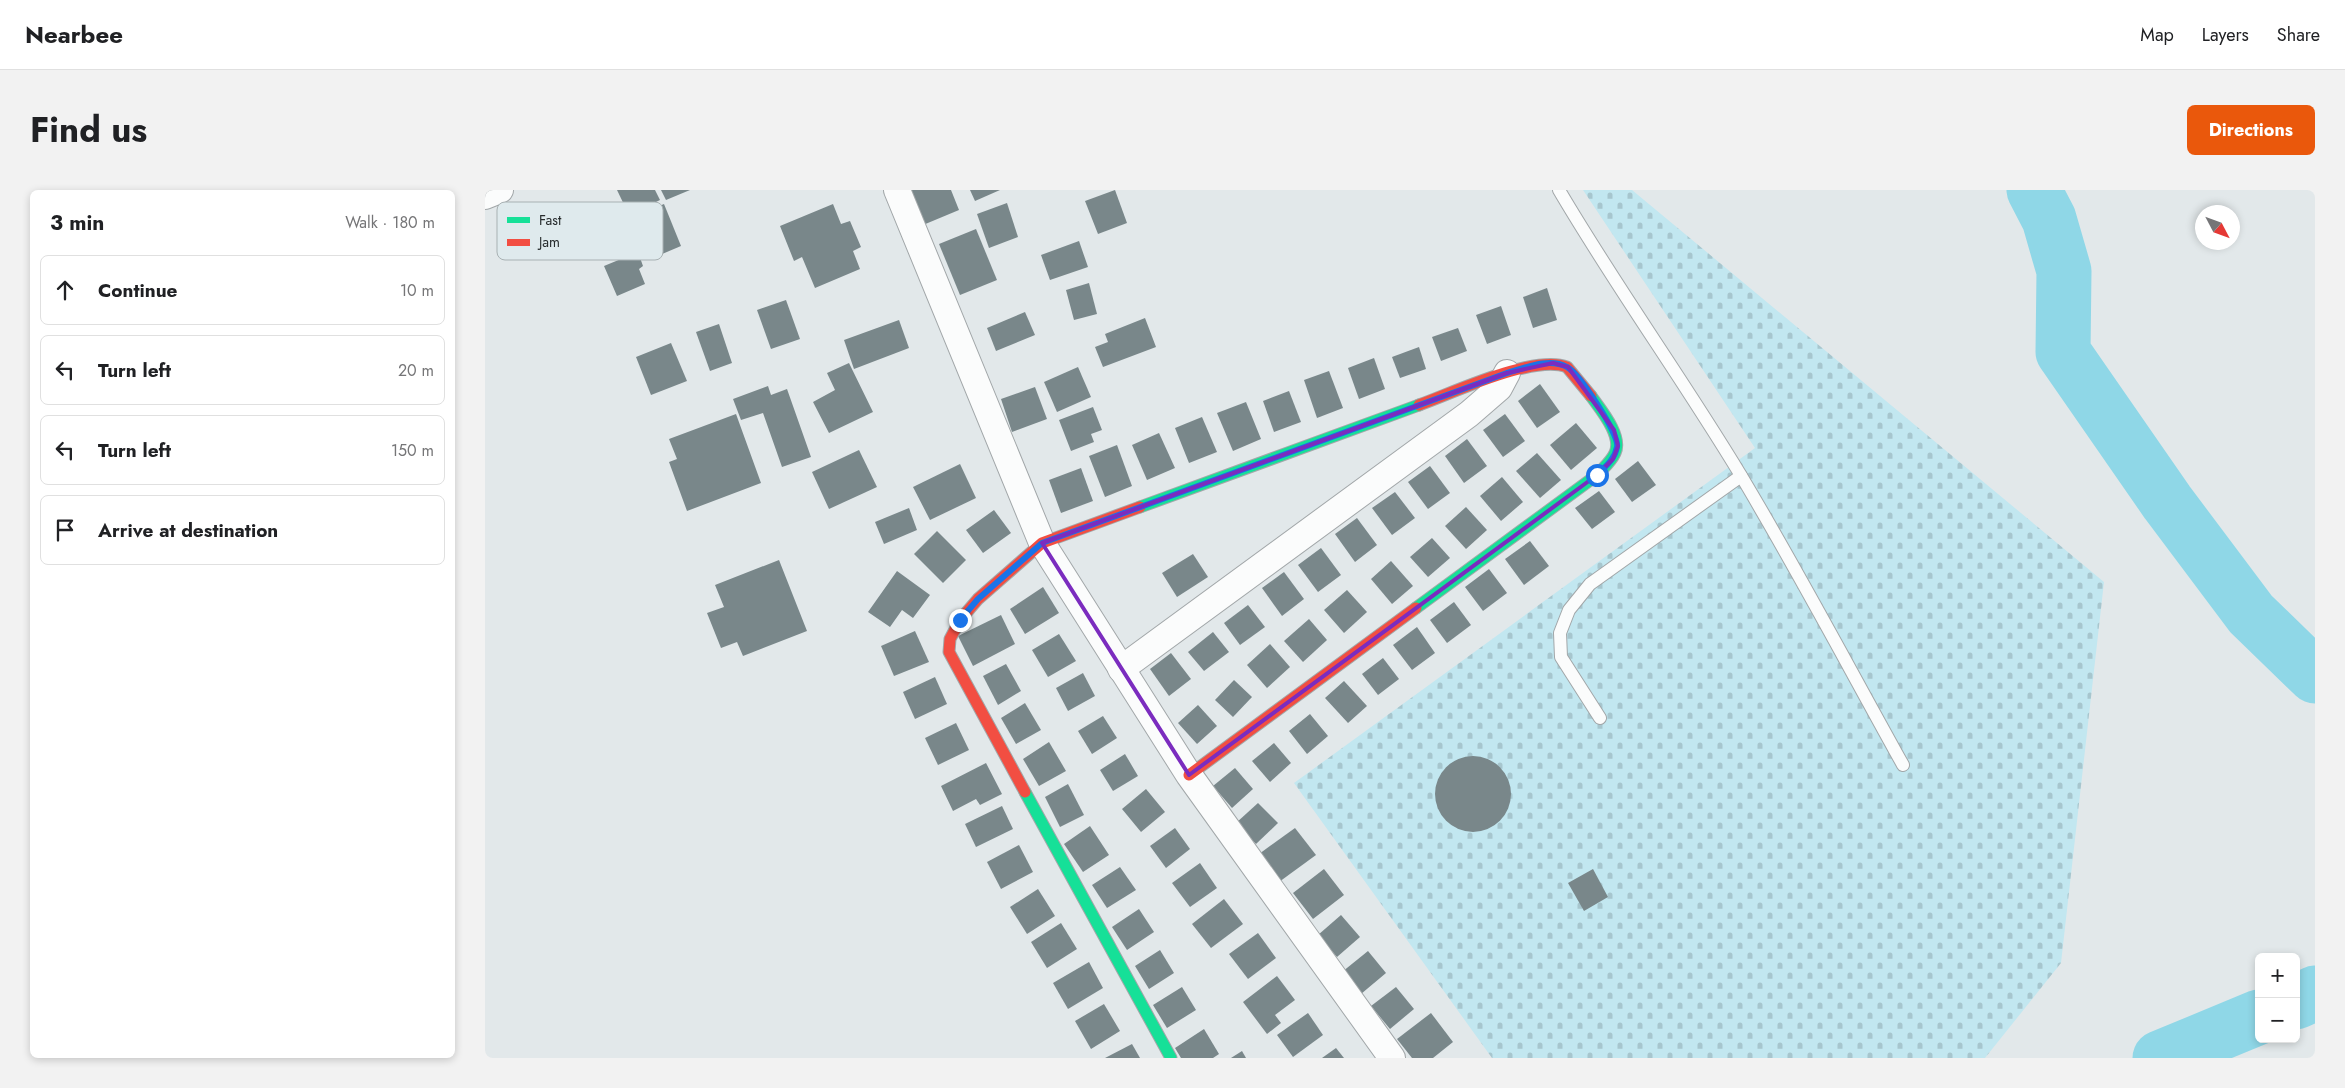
<!DOCTYPE html>
<html lang="en">
<head>
<meta charset="utf-8">
<style>
  :root { --surface:#fff; --page:#f2f2f2; --text:#202124; --muted:#757577; --line:#e0e0e0; --accent:#ea580c }
  body { margin:0; font-family:Jost,sans-serif; background:var(--page); color:var(--text) }
  .controls { position:absolute; right:15px; bottom:15px; display:grid; overflow:hidden; border-radius:8px; box-shadow:0 2px 8px #0003 }
  .controls button { width:45px; height:45px; display:grid; place-items:center; padding:0; border:0; border-bottom:1px solid var(--line); background:var(--surface); color:var(--text); font:25px sans-serif }
  .compass { position:absolute; left:1710px; top:15px; width:45px; height:45px; border-radius:50%; background:var(--surface); box-shadow:0 2px 8px #0003; rotate:131deg }
  .stop { position:absolute; width:15px; height:15px; margin:-11px; border:4px solid #1a73e8; border-radius:50%; background:#fff }
  .stop.end { background:#1a73e8; border-color:#fff; box-shadow:0 1px 5px #0008 }
  .list { margin:0; padding:0; list-style:none }
  h2 { display:flex; justify-content:space-between; align-items:center; height:65px; margin:0; padding:0 20px; font-size:21px }
  h2 small { font-size:16px; font-weight:400; color:var(--muted) }
  .list li { display:grid; grid-template-columns:32px 1fr auto; gap:15px; align-items:center; box-sizing:border-box; height:70px; margin:0 10px 10px; padding:0 10px; border:1px solid var(--line); border-radius:8px }
  .list b { display:block; font-size:19px; white-space:nowrap }
  .list em { font-size:16px; font-style:normal; color:var(--muted) }
  .icon { flex:none; width:28px; height:28px; fill:none; stroke:currentColor; stroke-width:2; stroke-linecap:round; stroke-linejoin:round }
  .map { position:relative; flex:none; width:1830px; height:868px; overflow:hidden; border-radius:8px }
  header { display:flex; align-items:center; gap:30px; box-sizing:border-box; height:70px; padding:0 25px; background:var(--surface); border-bottom:1px solid var(--line) }
  header strong { font-size:24px }
  nav { display:flex; gap:28px; margin-inline-start:auto; font-size:18px }
  .intro { display:flex; align-items:center; justify-content:space-between; box-sizing:border-box; height:120px; padding:0 30px }
  h1 { margin:0; font-size:35px }
  .button { padding:12px 22px; border-radius:8px; background:var(--accent); color:#fff; font-size:18px; font-weight:700 }
  main { display:flex; gap:30px; padding:0 30px }
  aside { flex:1; background:var(--surface); border-radius:8px; box-shadow:0 2px 8px #0003 }
  .map>svg:first-child { display:block }
  .cemetery { fill:url(#cemetery-stones) }
  .lines { fill:none; stroke-linecap:round; stroke-linejoin:round }
  .river { stroke:#8fd7e7; stroke-width:55 }
  .building { fill:#79878a }
  .lane-casing { stroke:#a2a7a9; stroke-width:14 }
  .street-casing { stroke:#a2a7a9; stroke-width:28 }
  .fast-casing { stroke:#a2a7a9; stroke-width:13 }
  .jam-casing { stroke:#a2a7a9; stroke-width:13 }
  .lane { stroke:#fbfcfc; stroke-width:12 }
  .street { stroke:#fbfcfc; stroke-width:26 }
  .fast { stroke:#16e098; stroke-width:11 }
  .jam { stroke:#f24e42; stroke-width:11 }
  .route { stroke:#1a73e8; stroke-width:6 }
  .marked { fill:none; stroke:#7b2cbf; stroke-width:4; stroke-linejoin:round }
  .key { fill:#dfeaed; stroke:#a8b1b3; stroke-width:1 }
  .key-label { font-size:14px; fill:#272c2d }
</style>
</head>
<body>
<header>
<strong>Nearbee</strong>
<nav><a>Map</a><a>Layers</a><a>Share</a></nav>
</header>
<div class="intro"><h1>Find us</h1><a class="button">Directions</a></div>
<main>
<aside>
<h2>3 min<small>Walk · 180 m</small></h2>
<ul class="list">
<li><svg class="icon" aria-label="ahead" viewBox="0 0 24 24"><path d="M12 20V5M6 11l6-6 6 6"/></svg><div><b>Continue</b></div><em>10 m</em></li>
<li><svg class="icon" aria-label="left" viewBox="0 0 24 24"><path d="M17 20v-9H6M10 6l-5 5 5 5"/></svg><div><b>Turn left</b></div><em>20 m</em></li>
<li><svg class="icon" aria-label="left" viewBox="0 0 24 24"><path d="M17 20v-9H6M10 6l-5 5 5 5"/></svg><div><b>Turn left</b></div><em>150 m</em></li>
<li><svg class="icon" aria-label="arrive" viewBox="0 0 24 24"><path d="M6 21V4h12l-3 4 3 4H6"/></svg><div><b>Arrive at destination</b></div></li>
</ul>
</aside>
<div class="map">
<svg width="1830" height="868" viewBox="0 0 1830 868">
  <defs>
    <pattern id="cemetery-stones" width="16" height="16" patternUnits="userSpaceOnUse" patternTransform="scale(1.25)"><rect width="16" height="16" fill="#c2e7f0"/><path d="M2 7V4a2 2 0 0 1 4 0v3zM10 15v-3a2 2 0 0 1 4 0v3z" fill="#a7c6ce"/></pattern>
  </defs>
  <rect width="100%" height="100%" fill="#e2e8ea"/>
  <!-- cemetery -->
  <path class="cemetery" d="M1098 0H1147L1619 392 1576 773 1500 868H1007L809 593 1270 258Z"/>
  <g class="lines">
    <!-- river -->
    <g class="river">
      <path d="M1549 0 1564 29 1579 81 1578 162 1682 312 1766 424 1830 486"/>
      <path d="M1811 812 1830 803"/>
      <path d="M1675 868 1774 827"/>
    </g>
  </g>
  <!-- building -->
  <g class="building">
    <path d="M132 0H170L175 10 144 25Z"/>
    <path d="M176 0H205L181 10Z"/>
    <path d="M424 0H466L474 20 438 35Z"/>
    <path d="M485 0H515L490 11Z"/>
    <path d="M630 0 642 33 613 44 600 11Z"/>
    <path d="M522 13 533 47 504 58 492 24Z"/>
    <path d="M179 14 196 56 163 70 146 28Z"/>
    <path d="M348 14 356 34 365 31 376 57 368 61 375 79 330 98 317 67 309 71 295 36Z"/>
    <path d="M491 39 512 90 475 105 454 54Z"/>
    <path d="M594 51 603 77 565 90 556 65Z"/>
    <path d="M153 62 158 76 154 79 160 94 132 106 119 76Z"/>
    <path d="M604 93 612 124 589 130 581 100Z"/>
    <path d="M1062 98 1072 130 1048 138 1038 107Z"/>
    <path d="M301 110 315 149 286 159 272 120Z"/>
    <path d="M1016 116 1026 145 1002 154 991 125Z"/>
    <path d="M540 122 550 145 511 161 502 138Z"/>
    <path d="M660 128 671 157 618 177 610 157 623 152 620 144Z"/>
    <path d="M414 130 424 158 369 179 359 150Z"/>
    <path d="M234 134 247 173 225 181 211 142Z"/>
    <path d="M973 138 982 161 956 171 947 147Z"/>
    <path d="M186 153 202 191 166 205 151 167Z"/>
    <path d="M934 157 941 179 915 188 907 167Z"/>
    <path d="M889 168 900 199 874 209 863 178Z"/>
    <path d="M364 173 388 222 344 243 328 212 350 200 342 183Z"/>
    <path d="M593 177 606 207 572 222 559 192Z"/>
    <path d="M844 181 858 218 832 228 819 190Z"/>
    <path d="M1055 194 1075 222 1052 238 1033 211Z"/>
    <path d="M283 196 286 205 302 199 326 267 297 277 278 223 256 230 248 209Z"/>
    <path d="M550 197 562 229 527 242 516 209Z"/>
    <path d="M804 201 816 232 789 242 778 211Z"/>
    <path d="M761 212 776 249 748 261 732 223Z"/>
    <path d="M608 217 617 240 606 244 609 252 586 261 574 230Z"/>
    <path d="M251 224 276 293 202 321 184 272 192 269 184 249Z"/>
    <path d="M1020 224 1040 251 1018 267 998 240Z"/>
    <path d="M717 227 732 262 704 273 690 238Z"/>
    <path d="M1091 233 1112 258 1086 280 1065 255Z"/>
    <path d="M674 243 690 278 662 290 647 255Z"/>
    <path d="M982 249 1002 276 979 293 960 266Z"/>
    <path d="M632 255 647 296 620 307 604 266Z"/>
    <path d="M374 260 392 297 344 319 327 282Z"/>
    <path d="M1052 263 1076 290 1055 308 1031 281Z"/>
    <path d="M1153 271 1171 295 1147 312 1130 289Z"/>
    <path d="M475 274 491 308 445 330 428 297Z"/>
    <path d="M945 276 965 303 943 319 923 292Z"/>
    <path d="M596 278 608 311 576 323 564 290Z"/>
    <path d="M1017 287 1038 312 1016 331 995 306Z"/>
    <path d="M1114 301 1130 322 1107 339 1090 318Z"/>
    <path d="M910 302 930 328 907 345 887 318Z"/>
    <path d="M981 317 1002 340 981 359 960 336Z"/>
    <path d="M424 318 432 340 399 354 390 332Z"/>
    <path d="M509 320 526 343 498 363 481 340Z"/>
    <path d="M872 328 892 355 870 372 850 344Z"/>
    <path d="M452 341 481 370 458 393 429 364Z"/>
    <path d="M947 348 965 368 943 387 925 367Z"/>
    <path d="M1045 351 1064 376 1039 395 1020 369Z"/>
    <path d="M836 358 856 385 833 402 813 375Z"/>
    <path d="M708 364 723 387 692 407 677 383Z"/>
    <path d="M294 370 322 441 258 466 252 452 236 458 222 423 239 417 230 395Z"/>
    <path d="M906 371 928 396 907 414 886 389Z"/>
    <path d="M1004 379 1022 403 998 421 980 397Z"/>
    <path d="M412 381 445 405 428 428 417 420 405 437 383 422Z"/>
    <path d="M799 382 819 409 797 426 777 398Z"/>
    <path d="M558 397 574 423 540 444 525 419Z"/>
    <path d="M862 400 882 422 859 443 839 420Z"/>
    <path d="M969 412 986 435 962 453 945 430Z"/>
    <path d="M763 415 780 437 755 455 739 433Z"/>
    <path d="M516 425 530 454 488 476 473 446Z"/>
    <path d="M824 429 842 450 818 472 799 451Z"/>
    <path d="M932 437 950 463 927 480 908 455Z"/>
    <path d="M430 441 444 472 409 486 396 456Z"/>
    <path d="M728 442 744 462 719 481 703 462Z"/>
    <path d="M574 444 591 471 563 487 547 460Z"/>
    <path d="M785 454 805 477 782 498 762 475Z"/>
    <path d="M686 463 706 489 684 506 665 479Z"/>
    <path d="M898 468 914 489 893 505 877 484Z"/>
    <path d="M521 474 536 501 513 515 498 486Z"/>
    <path d="M598 483 610 506 583 521 571 498Z"/>
    <path d="M450 487 462 514 430 529 418 502Z"/>
    <path d="M749 490 767 507 748 527 730 510Z"/>
    <path d="M859 491 882 516 863 533 840 508Z"/>
    <path d="M540 513 556 540 531 554 516 528Z"/>
    <path d="M713 515 732 536 712 554 693 533Z"/>
    <path d="M825 524 843 546 822 564 804 541Z"/>
    <path d="M618 526 632 548 607 564 593 541Z"/>
    <path d="M471 533 484 560 453 575 440 548Z"/>
    <path d="M564 552 581 581 554 596 538 569Z"/>
    <path d="M789 553 806 573 785 592 767 571Z"/>
    <path d="M640 564 653 586 628 601 615 580Z"/>
    <circle cx="988" cy="604" r="38"/>
    <path d="M501 573 517 604 495 615 491 609 468 621 456 596Z"/>
    <path d="M750 578 768 599 747 618 728 596Z"/>
    <path d="M583 594 599 625 575 637 560 607Z"/>
    <path d="M661 599 680 622 656 642 637 619Z"/>
    <path d="M773 613 793 633 771 654 751 633Z"/>
    <path d="M517 616 528 639 491 657 480 634Z"/>
    <path d="M605 636 624 665 598 682 579 654Z"/>
    <path d="M690 638 705 659 681 678 665 656Z"/>
    <path d="M810 638 831 665 794 692 774 664Z"/>
    <path d="M534 655 548 682 516 699 502 672Z"/>
    <path d="M715 673 732 698 705 717 687 693Z"/>
    <path d="M635 677 651 700 622 718 607 695Z"/>
    <path d="M839 679 859 705 828 729 808 703Z"/>
    <path d="M1108 679 1123 707 1099 721 1083 693Z"/>
    <path d="M553 699 570 726 542 744 525 717Z"/>
    <path d="M739 709 758 734 726 758 707 734Z"/>
    <path d="M654 719 669 742 642 760 627 737Z"/>
    <path d="M856 725 875 747 852 767 833 745Z"/>
    <path d="M576 733 592 759 562 778 546 752Z"/>
    <path d="M773 743 791 768 763 789 744 764Z"/>
    <path d="M675 760 689 783 664 799 650 776Z"/>
    <path d="M883 761 901 783 876 804 857 782Z"/>
    <path d="M604 772 618 798 583 819 568 793Z"/>
    <path d="M792 786 810 810 790 825 796 833 782 844 758 812Z"/>
    <path d="M697 797 711 820 682 838 668 815Z"/>
    <path d="M911 797 929 819 905 839 886 816Z"/>
    <path d="M619 814 635 841 606 859 590 831Z"/>
    <path d="M823 823 838 845 808 867 792 845Z"/>
    <path d="M946 823 968 852 948 868H927L912 849Z"/>
    <path d="M719 839 734 864 728 868H696L690 858Z"/>
    <path d="M647 854 655 868H620Z"/>
    <path d="M851 858 859 868H837Z"/>
    <path d="M757 861 761 868H746Z"/>
  </g>
  <g class="lines">
    <defs>
      <g id="lane">
        <path d="M1074 0C1131 97 1197 188 1255 284 1312 379 1364 478 1418 575"/>
        <path d="M1115 528 1076 467 1075 443 1084 420 1105 394 1256 286"/>
      </g>
      <g id="street">
        <path d="M412 0 557 353 704 585 907 868"/>
        <path d="M0 6 15 0"/>
        <path d="M636 479 984 224 1014 198 1022 183"/>
      </g>
      <g id="fast">
        <path d="M655 317 934 215"/>
        <path d="M931 418 1112 285C1118 278 1126 272 1130 263 1138 246 1116 220 1106 206"/>
        <path d="M540 602 686 868"/>
      </g>
      <g id="jam">
        <path d="M934 215C968 203 1049 164 1082 177L1106 206"/>
        <path d="M704 585 931 418"/>
        <path d="M540 602 464 462 465 449 475 430 493 409 557 353 655 317"/>
      </g>
    </defs>
    <!-- lane casing -->
    <use href="#lane" class="lane-casing"/>
    <!-- street casing -->
    <use href="#street" class="street-casing"/>
    <!-- fast casing -->
    <use href="#fast" class="fast-casing"/>
    <!-- jam casing -->
    <use href="#jam" class="jam-casing"/>
    <!-- lane -->
    <use href="#lane" class="lane"/>
    <!-- street -->
    <use href="#street" class="street"/>
    <!-- fast -->
    <use href="#fast" class="fast"/>
    <!-- jam -->
    <use href="#jam" class="jam"/>
  </g>
  <g class="lines">
    <!-- route -->
    <path class="route" d="M475 430 493 409 557 353 1022 183C1040 178 1064 167 1082 177 1094 183 1135 245 1132 257 1130 269 1120 277 1112 285"/>
  </g>
  <!-- marked area -->
  <path class="marked" d="M1068 173 1083 177 1129 240 1133 256 1128 269 1112 285 704 585 557 353 1022 183Z"/>
  <!-- legend -->
  <rect x="12" y="12" width="166" height="58" rx="8" class="key"/>
  <rect x="22" y="27" width="23" height="6" fill="#16e098"/>
  <rect x="22" y="49" width="23" height="7" fill="#f24e42"/>
  <g class="key-label">
    <text x="54" y="35">Fast</text>
    <text x="54" y="57">Jam</text>
  </g>
</svg>
<div class="controls">
<button>+</button>
<button>−</button>
</div>
<svg class="compass" viewBox="-18 -18 36 36"><path d="M0-13l5 13h-10z" fill="#e53935"/><path d="M0 13l5-13h-10z" fill="#757577"/></svg>
<div class="stop" style="left:1112px;top:285px"></div>
<div class="stop end" style="left:475px;top:430px"></div>
</div>
</main>
</body>
</html>
